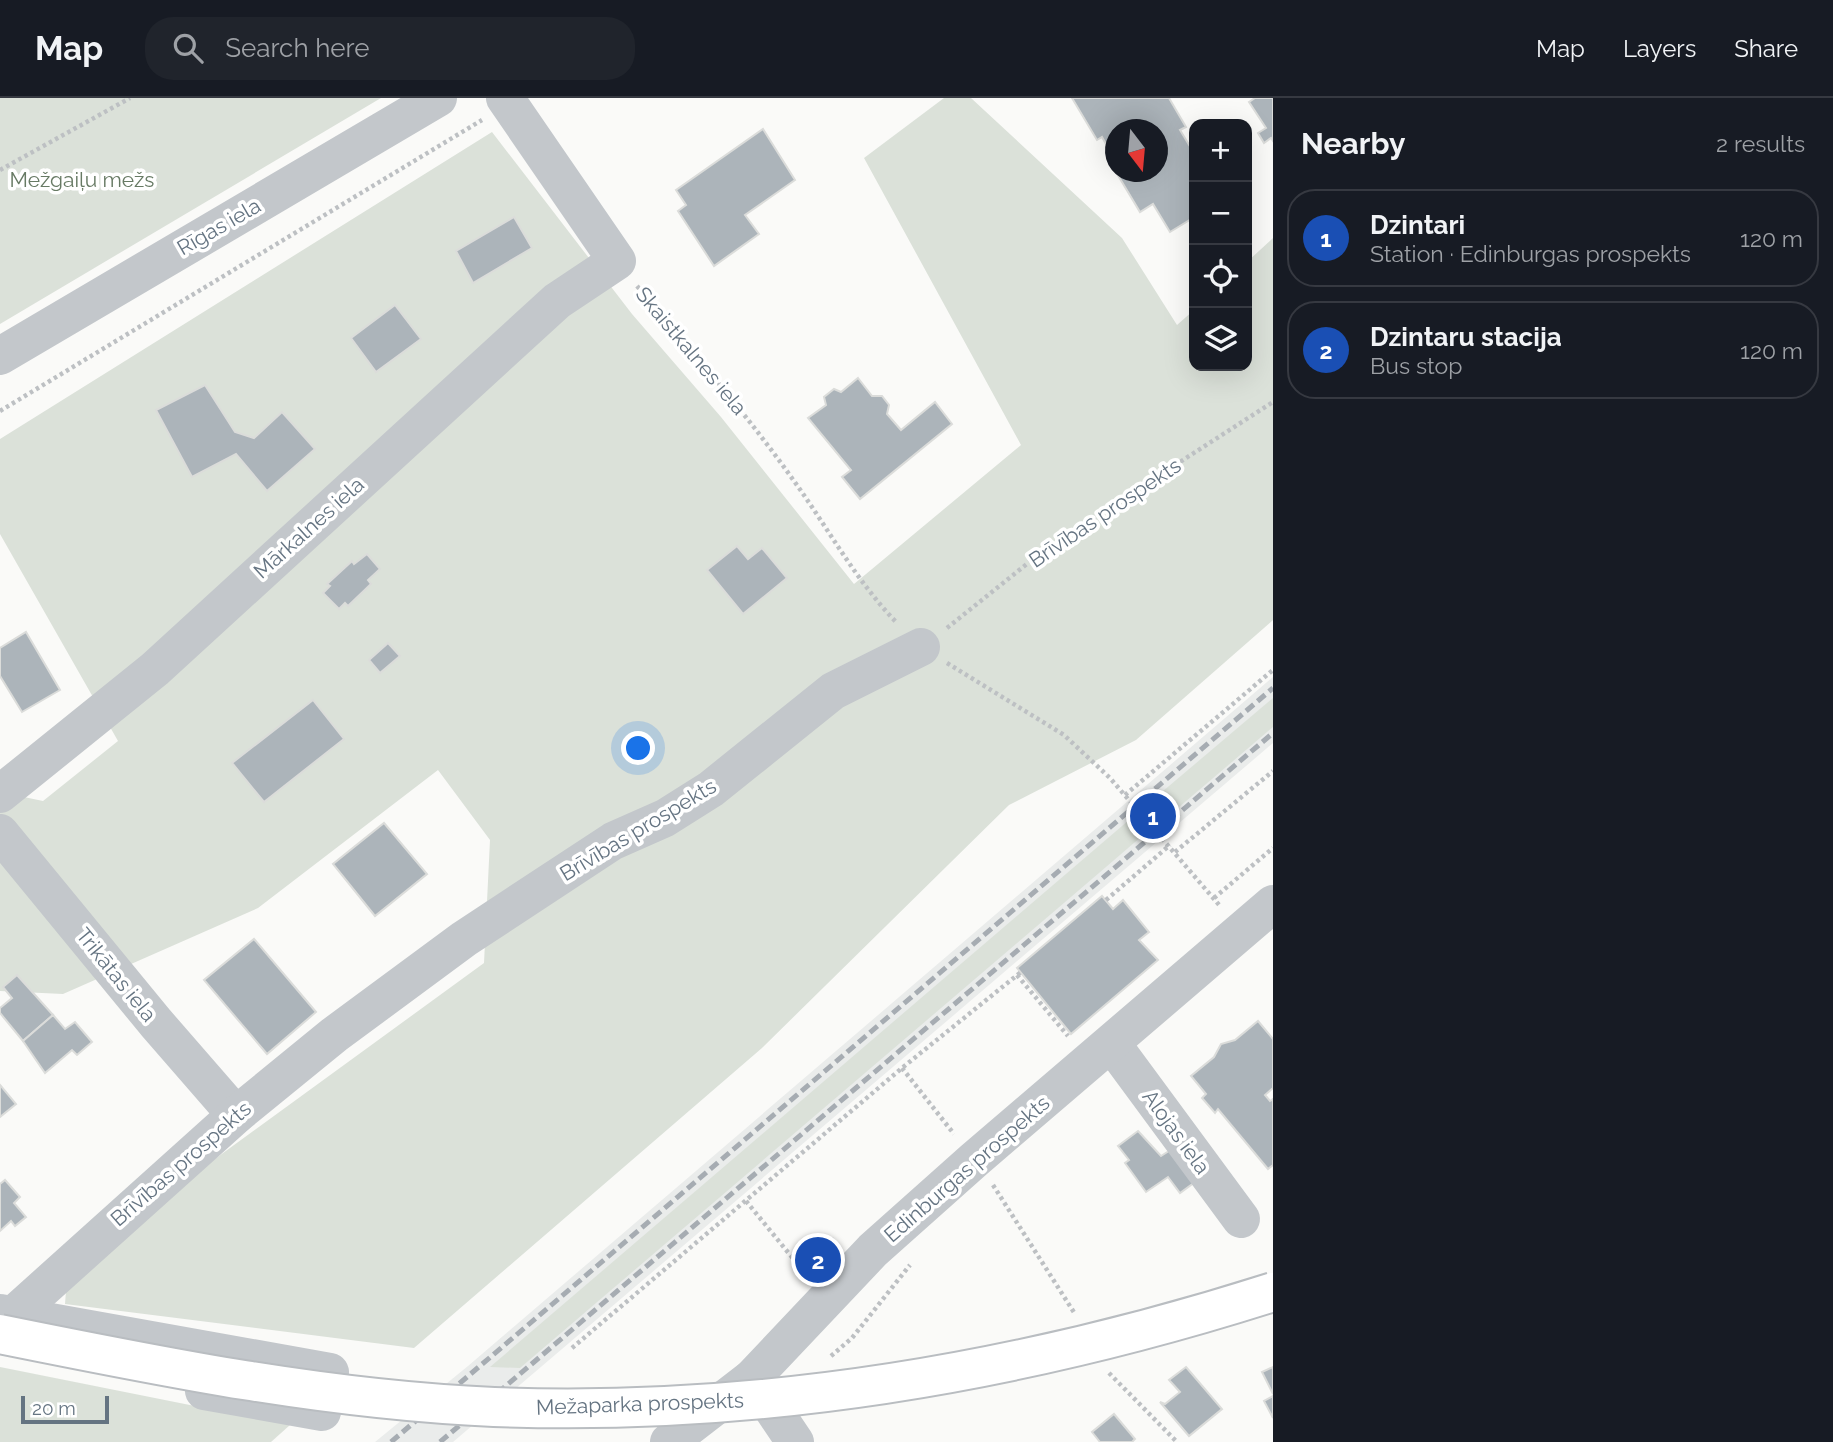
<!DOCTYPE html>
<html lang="en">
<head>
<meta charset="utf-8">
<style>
  :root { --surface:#171b24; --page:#20242c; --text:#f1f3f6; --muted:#9ea1a6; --line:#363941; --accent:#db2777 }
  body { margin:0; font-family:Raleway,sans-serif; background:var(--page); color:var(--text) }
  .controls { position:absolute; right:21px; top:21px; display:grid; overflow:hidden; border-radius:14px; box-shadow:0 7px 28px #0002 }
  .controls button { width:63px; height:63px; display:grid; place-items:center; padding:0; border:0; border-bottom:2px solid var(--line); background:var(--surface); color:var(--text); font:35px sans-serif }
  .compass { position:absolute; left:1105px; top:21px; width:63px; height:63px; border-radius:50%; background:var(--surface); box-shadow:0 7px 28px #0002; rotate:164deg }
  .scale { position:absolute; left:21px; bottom:18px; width:88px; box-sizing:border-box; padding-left:7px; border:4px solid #657482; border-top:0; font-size:19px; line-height:24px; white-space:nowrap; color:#657482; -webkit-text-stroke:5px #fff; paint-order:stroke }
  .you { position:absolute; left:639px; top:651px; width:24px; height:24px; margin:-18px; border:5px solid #fff; border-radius:50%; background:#1a73e8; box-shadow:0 0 0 10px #1a73e833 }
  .badge { display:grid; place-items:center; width:46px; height:46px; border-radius:50%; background:var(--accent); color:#fff; font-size:23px; font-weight:700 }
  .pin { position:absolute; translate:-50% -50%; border:4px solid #fff; box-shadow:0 2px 7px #0006 }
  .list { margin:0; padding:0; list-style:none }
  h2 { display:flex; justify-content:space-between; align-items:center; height:91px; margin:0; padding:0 28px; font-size:30px }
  h2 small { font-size:23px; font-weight:400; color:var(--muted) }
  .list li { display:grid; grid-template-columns:46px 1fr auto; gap:21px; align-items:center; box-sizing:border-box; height:98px; margin:0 14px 14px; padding:0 14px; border:2px solid var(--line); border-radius:28px }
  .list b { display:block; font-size:26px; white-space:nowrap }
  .list p { margin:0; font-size:23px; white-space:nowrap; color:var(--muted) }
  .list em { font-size:23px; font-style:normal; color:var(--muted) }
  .icon { flex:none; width:38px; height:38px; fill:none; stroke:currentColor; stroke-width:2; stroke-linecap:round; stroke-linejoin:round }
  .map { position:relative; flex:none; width:1273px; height:1344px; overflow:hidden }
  header { display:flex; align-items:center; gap:42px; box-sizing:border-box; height:98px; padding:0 35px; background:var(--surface); border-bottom:2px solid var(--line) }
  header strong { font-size:33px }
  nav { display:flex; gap:38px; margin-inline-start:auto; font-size:24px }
  .search { width:490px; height:63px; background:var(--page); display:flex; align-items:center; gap:18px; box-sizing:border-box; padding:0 24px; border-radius:28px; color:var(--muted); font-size:26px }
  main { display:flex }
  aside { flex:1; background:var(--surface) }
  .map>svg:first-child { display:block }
  .built { fill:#eaeceb }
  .green { fill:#dbe1d9 }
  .building { fill:#acb4ba; stroke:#dbdcda; stroke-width:2 }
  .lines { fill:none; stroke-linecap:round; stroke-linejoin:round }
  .path { stroke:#bdc0c3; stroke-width:4.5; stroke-dasharray:3.5 3.5; stroke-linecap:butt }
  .minor { stroke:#c3c7cb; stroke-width:38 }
  .rail { stroke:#a6acb2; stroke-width:5; stroke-dasharray:10 5; stroke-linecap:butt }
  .major-bridge-casing { stroke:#b9bdc1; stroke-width:42; stroke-linecap:butt }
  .major-bridge { stroke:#fff; stroke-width:38 }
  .labels { text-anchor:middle; stroke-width:7; stroke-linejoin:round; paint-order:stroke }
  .park-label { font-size:21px; fill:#677a64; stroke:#fff }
  .street-label { font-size:21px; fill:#657482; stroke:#fff }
</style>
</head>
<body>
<header>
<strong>Map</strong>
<div class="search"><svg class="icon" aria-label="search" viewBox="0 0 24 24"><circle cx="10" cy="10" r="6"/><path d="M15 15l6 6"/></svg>Search here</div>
<nav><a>Map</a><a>Layers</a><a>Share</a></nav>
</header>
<main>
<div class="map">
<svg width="1273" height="1344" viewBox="0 0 1273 1344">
  <rect width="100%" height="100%" fill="#fafaf8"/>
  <!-- built -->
  <path class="built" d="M1273 579V645L453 1344H375L468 1268Z"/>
  <!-- green -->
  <g class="green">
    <path d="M0 0H381L0 226Z"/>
    <path d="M944 0H971L1122 140 1177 227 1194 212V268H1247V164L1273 140V522L1136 642 1009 707 762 950 414 1250 65 1206 68 1168 484 865 490 742 438 672 258 810 63 896 0 893V694L43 703 118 643 0 436V341L492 34 632 216 721 319 854 486 1021 347 864 60Z"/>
    <path d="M1273 600V629L1158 727 1143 710Z"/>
    <path d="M1136 716 1149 732 1106 769 520 1270 490 1269Z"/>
    <path d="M0 1269 290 1327 271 1344H0Z"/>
  </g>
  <!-- building -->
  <g class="building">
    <path d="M1072 0H1169L1186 29 1180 32 1194 55V123L1193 120 1170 134 1153 106 1140 114 1116 74H1157V32H1115V62L1102 39 1097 42Z"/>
    <path d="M1255 0H1273V43L1271 40 1264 45 1258 35 1266 30 1249 4Z"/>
    <path d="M763 31 795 82 745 117 759 136 714 168 678 113 686 107 676 92Z"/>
    <path d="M514 119 532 150 473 185 456 153Z"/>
    <path d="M395 207 421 241 376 274 351 240Z"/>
    <path d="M858 280 872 298H882L889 307 887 316 901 332 935 304 952 326 860 401 842 379 851 372 808 320 826 307 824 299 834 291 841 294Z"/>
    <path d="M205 287 235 334 254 340 282 314 315 351 267 393 236 356 192 379 156 312Z"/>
    <path d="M737 448 748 461 762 450 787 480 743 516 707 472Z"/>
    <path d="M367 456 380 471 368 482 371 486 348 508 345 505 339 511 323 495 330 488 327 486 352 463 354 466Z"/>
    <path d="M26 534 60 592 22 614 0 578V550Z"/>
    <path d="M388 545 400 558 380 575 369 562Z"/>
    <path d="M313 602 344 641 264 704 232 665Z"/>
    <path d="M384 725 427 776 375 818 333 766Z"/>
    <path d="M1102 798 1113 811 1123 802 1149 834 1139 842 1158 862 1071 936 1017 870Z"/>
    <path d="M254 841 316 914 267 956 204 882Z"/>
    <path d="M17 877 53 917 23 943 0 915V910L12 900 3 889Z"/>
    <path d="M53 917 65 931 75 924 92 944 77 957 72 952 45 975 23 943Z"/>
    <path d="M1258 923 1273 941V990L1265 997 1270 1003 1273 1001V1067L1268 1071 1218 1011 1215 1015 1202 1000 1206 996 1191 978 1214 959 1221 946 1235 942Z"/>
    <path d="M0 987 16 1006 0 1019Z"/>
    <path d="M1138 1033 1161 1058 1172 1051 1195 1084 1180 1095 1168 1079 1146 1094 1125 1065 1129 1062 1118 1048Z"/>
    <path d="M5 1082 20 1099 14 1105 26 1119 15 1128 11 1123 0 1133V1086Z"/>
    <path d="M1186 1269 1222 1311 1189 1338 1160 1304 1165 1306 1180 1294 1169 1282Z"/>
    <path d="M1273 1269V1296L1262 1274Z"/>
    <path d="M1273 1298V1320L1264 1303Z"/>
    <path d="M1114 1316 1135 1341 1132 1344H1100L1092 1334Z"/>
  </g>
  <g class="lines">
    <!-- path -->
    <g class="path">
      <path d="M0 72 130 0"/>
      <path d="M637 188C690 252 746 315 794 383 828 430 856 483 897 525"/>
      <path d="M0 313 482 22"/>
      <path d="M947 530 1048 449 1273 304"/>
      <path d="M947 565 1064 637 1110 680 1220 808"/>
      <path d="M1125 697 1273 572"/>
      <path d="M1175 754 1273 673"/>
      <path d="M1214 800 1273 750"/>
      <path d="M1106 802 1170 747"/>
      <path d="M1017 877 1068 938"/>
      <path d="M902 970 954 1036"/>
      <path d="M993 1087 1075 1216"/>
      <path d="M746 1103 800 1169 835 1140"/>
      <path d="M572 1250 902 970 1021 874"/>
      <path d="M831 1258 852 1240 910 1167"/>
      <path d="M1109 1275 1177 1344"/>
    </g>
    <!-- minor -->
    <g class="minor">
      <path d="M0 258 438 0"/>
      <path d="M0 696 155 571 557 203 617 163 505 0"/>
      <path d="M0 735 156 925 236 1017"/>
      <path d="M1112 946 1241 1121"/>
      <path d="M0 1215 330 1274"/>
      <path d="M0 1229 236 1017 334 937 464 841 613 743 665 720 711 691 833 593 921 549"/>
      <path d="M752 1280 795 1344"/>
      <path d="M204 1293 322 1314"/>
      <path d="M669 1344 752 1280 873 1152 974 1062 1273 806"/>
    </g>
    <!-- rail -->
    <g class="rail">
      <path d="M391 1344 1273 590"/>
      <path d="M440 1344 1273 635"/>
    </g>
    <defs>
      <path id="major-bridge" d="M0 1236C163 1269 327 1302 494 1309 761 1319 1019 1275 1273 1194"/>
    </defs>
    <!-- major-bridge casing -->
    <use href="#major-bridge" class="major-bridge-casing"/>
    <!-- major-bridge -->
    <use href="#major-bridge" class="major-bridge"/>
  </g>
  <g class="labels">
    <!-- park labels -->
    <g class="park-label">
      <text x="82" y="89">Mežgaiļu mežs</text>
    </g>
    <!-- street labels -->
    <g class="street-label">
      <text transform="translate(219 129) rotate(-30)" y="7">Rīgas iela</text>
      <text transform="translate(691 253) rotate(50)" y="7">Skaistkalnes iela</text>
      <text transform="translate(1105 415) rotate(-34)" y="7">Brīvības prospekts</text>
      <text transform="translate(309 430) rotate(-42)" y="7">Mārkalnes iela</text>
      <text transform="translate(638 732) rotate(-31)" y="7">Brīvības prospekts</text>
      <text transform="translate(116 877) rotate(51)" y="7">Trikātas iela</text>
      <text transform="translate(1176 1034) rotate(54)" y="7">Alojas iela</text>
      <text transform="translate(181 1066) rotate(-41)" y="7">Brīvības prospekts</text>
      <text transform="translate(967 1071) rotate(-41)" y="7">Edinburgas prospekts</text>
      <text transform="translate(640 1306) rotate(-2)" y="7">Mežaparka prospekts</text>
    </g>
  </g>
</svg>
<div class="controls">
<button>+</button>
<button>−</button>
<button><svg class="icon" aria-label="locate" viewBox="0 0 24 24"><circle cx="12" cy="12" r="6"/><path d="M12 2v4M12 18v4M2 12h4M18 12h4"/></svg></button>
<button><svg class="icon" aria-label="layers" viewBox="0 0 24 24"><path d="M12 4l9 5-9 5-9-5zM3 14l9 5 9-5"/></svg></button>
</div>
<svg class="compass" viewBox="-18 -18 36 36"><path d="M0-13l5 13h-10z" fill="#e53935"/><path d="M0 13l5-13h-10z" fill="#9ea1a6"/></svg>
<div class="scale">20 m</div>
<div class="you"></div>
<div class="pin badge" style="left:1153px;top:718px;background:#1a4fb4">1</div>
<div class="pin badge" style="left:818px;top:1162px;background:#1a4fb4">2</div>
</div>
<aside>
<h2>Nearby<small>2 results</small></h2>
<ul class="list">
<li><span class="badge" style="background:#1a4fb4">1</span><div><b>Dzintari</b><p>Station · Edinburgas prospekts</p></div><em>120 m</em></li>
<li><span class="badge" style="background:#1a4fb4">2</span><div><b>Dzintaru stacija</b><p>Bus stop</p></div><em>120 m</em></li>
</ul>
</aside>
</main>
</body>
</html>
